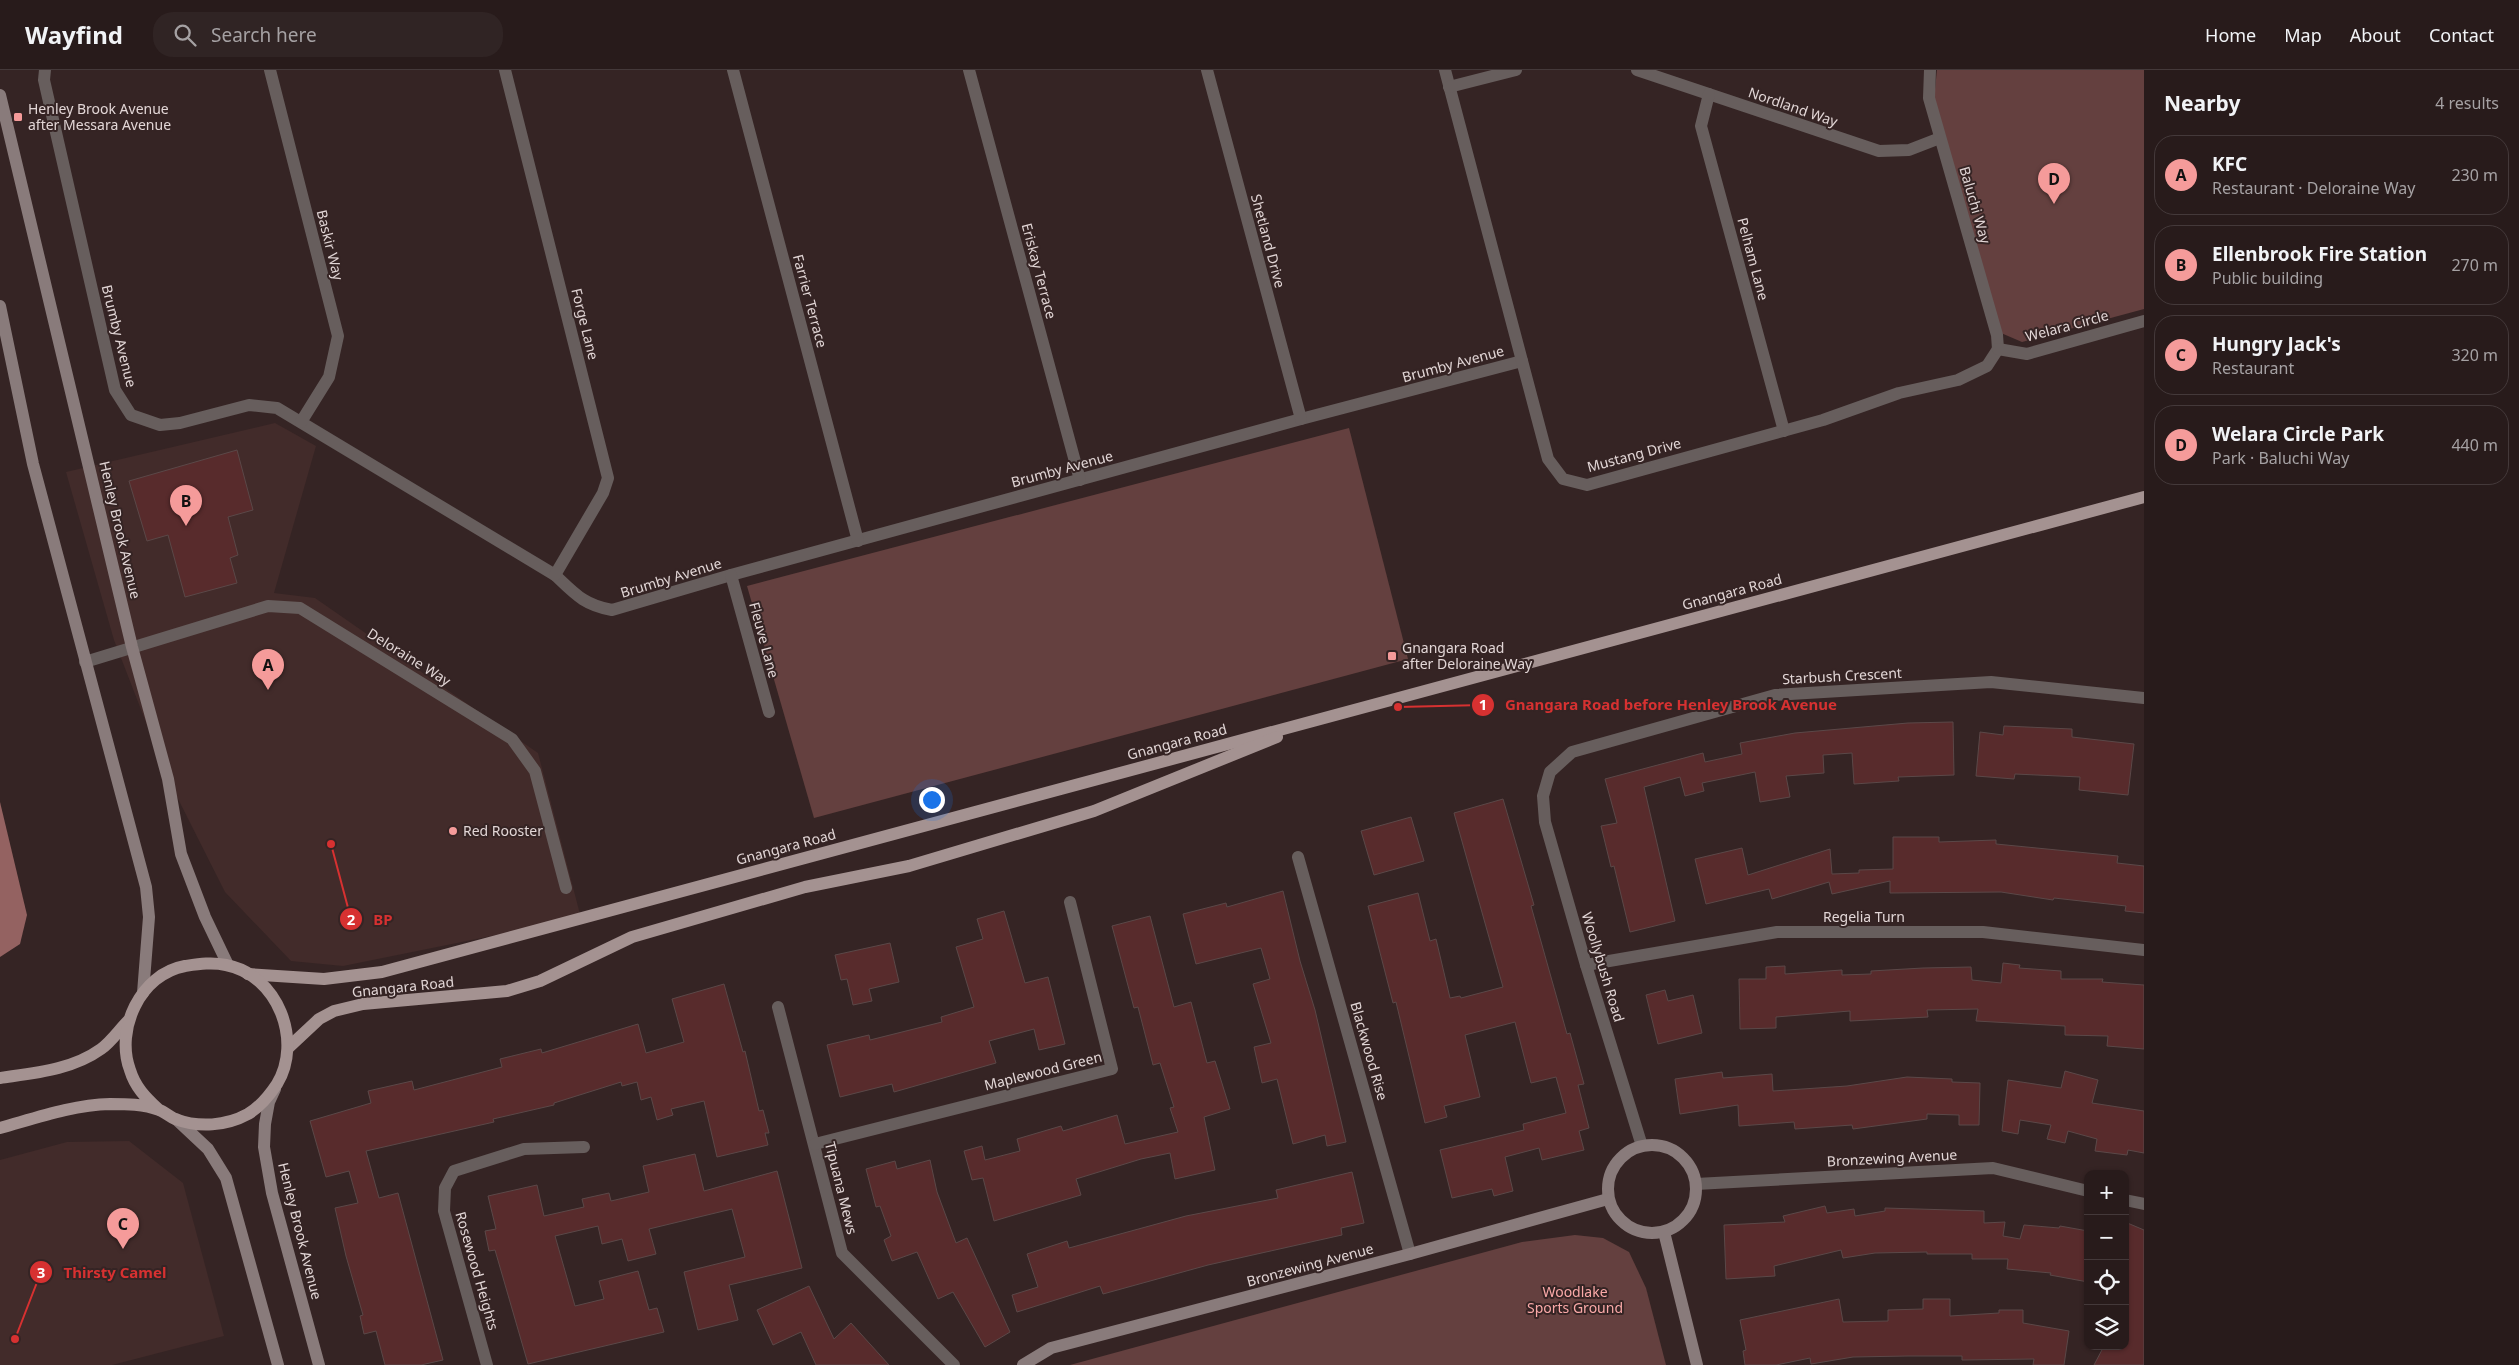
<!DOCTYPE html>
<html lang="en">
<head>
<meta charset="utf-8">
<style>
  :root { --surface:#281b1b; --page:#302424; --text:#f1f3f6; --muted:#a5a1a3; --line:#44393a; --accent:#f59b9a }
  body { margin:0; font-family:"Noto Sans",sans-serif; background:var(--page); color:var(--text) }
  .controls { position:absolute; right:15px; bottom:15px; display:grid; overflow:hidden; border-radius:10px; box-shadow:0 1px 4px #0004 }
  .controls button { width:45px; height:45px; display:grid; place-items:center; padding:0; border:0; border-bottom:1px solid var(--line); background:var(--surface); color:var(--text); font:25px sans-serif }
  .you { position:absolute; left:931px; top:729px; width:18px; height:18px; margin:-12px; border:4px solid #fff; border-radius:50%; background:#1a73e8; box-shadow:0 0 0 8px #1a73e833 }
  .badge { display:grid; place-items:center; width:32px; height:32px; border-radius:50%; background:var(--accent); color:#111; font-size:16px; font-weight:700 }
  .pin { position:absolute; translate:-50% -41px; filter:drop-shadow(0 1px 2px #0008) }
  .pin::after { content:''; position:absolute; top:26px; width:18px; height:15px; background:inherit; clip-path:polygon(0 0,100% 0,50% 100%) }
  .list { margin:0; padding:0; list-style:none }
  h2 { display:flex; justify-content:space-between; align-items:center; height:65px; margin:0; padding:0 20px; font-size:21px }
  h2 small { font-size:16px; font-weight:400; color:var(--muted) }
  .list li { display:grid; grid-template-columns:32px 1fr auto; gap:15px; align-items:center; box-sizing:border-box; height:80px; margin:0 10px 10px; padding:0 10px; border:1px solid var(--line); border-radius:20px }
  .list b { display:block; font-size:19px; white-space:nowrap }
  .list p { margin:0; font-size:16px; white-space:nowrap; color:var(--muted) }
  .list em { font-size:16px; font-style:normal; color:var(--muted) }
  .icon { flex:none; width:28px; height:28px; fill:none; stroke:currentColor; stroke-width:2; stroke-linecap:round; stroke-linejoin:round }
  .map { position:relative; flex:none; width:2144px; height:1295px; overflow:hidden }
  header { display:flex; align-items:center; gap:30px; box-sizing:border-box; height:70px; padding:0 25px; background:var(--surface); border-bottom:1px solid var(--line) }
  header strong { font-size:24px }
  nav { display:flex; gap:28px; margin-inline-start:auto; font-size:18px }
  .search { width:350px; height:45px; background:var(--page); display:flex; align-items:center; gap:12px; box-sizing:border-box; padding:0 18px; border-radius:20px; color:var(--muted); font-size:19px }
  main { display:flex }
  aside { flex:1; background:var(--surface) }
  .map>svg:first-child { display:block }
  .built { fill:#422b2a }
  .green { fill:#64403f }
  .water { fill:#946261 }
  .building { fill:#582b2c; stroke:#5b4848 }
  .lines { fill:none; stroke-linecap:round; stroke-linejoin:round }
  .street { stroke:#675e5d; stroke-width:12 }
  .secondary { stroke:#897b7b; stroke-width:12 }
  .primary { stroke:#a49291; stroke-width:12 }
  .poi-dot { fill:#f59b9a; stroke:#352424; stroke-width:2 }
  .labels { text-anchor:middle; stroke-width:4; stroke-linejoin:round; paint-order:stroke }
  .street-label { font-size:14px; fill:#e2d6d6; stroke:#352424 }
  .poi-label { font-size:14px; fill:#e2d6d6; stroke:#352424; text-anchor:start }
  .park-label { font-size:14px; fill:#faa9a8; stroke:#352424 }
  .leader { fill:none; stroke:#d73131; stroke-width:2 }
  .callout-dot { fill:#d73131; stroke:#352424; stroke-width:2 }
  .mark-label { font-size:15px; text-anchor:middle; font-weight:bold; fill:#fff }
  .callout-label { font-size:15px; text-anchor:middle; font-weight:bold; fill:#d73131; stroke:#352424; stroke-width:4; stroke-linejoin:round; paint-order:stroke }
</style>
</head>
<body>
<header>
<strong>Wayfind</strong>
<div class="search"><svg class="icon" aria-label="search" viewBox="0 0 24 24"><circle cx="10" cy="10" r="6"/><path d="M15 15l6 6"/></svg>Search here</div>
<nav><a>Home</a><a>Map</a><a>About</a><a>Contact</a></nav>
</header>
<main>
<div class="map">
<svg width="2144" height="1295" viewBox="0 0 2144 1295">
  <rect width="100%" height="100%" fill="#352424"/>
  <!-- built -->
  <g class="built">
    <path d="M275 353 316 376 274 523 315 528 538 683 581 848 343 896 291 891 225 822 168 709 114 570 66 402Z"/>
    <path d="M129 1071 183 1113 224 1266 112 1295H0V1090L67 1072Z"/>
  </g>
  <!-- green -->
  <g class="green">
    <path d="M1937 0H2144V239L2022 272 2001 263 1934 29Z"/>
    <path d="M1349 358 1408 589 814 748 747 516Z"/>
    <path d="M1575 1165 1603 1168 1629 1182 1646 1218 1666 1295H1070L1522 1172Z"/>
  </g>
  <!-- water -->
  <path class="water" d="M0 732 27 845 20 874 0 887Z"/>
  <!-- building -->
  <g class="building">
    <path d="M237 380 253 440 228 447 238 485 230 488 237 513 185 527 168 465 147 471 129 411Z"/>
    <path d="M1953 652 1954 705 1898 707 1899 711 1854 714 1852 683 1823 685 1824 703 1786 706 1790 727 1760 732 1755 702 1702 713 1704 721 1685 726 1680 707 1644 717 1675 851 1630 862 1614 796 1611 797 1601 756 1617 753 1605 709 1703 683 1705 692 1742 684 1740 673 1795 663 1908 653Z"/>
    <path d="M2004 656 2072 659V667L2134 674 2128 725 2079 720 2080 707 2015 704 2014 709 1976 706 1980 662 2003 665Z"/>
    <path d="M1503 729 1534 835 1531 836 1567 964 1570 963 1584 1014 1578 1015 1589 1058 1579 1061 1584 1080 1542 1090 1539 1078 1505 1087 1513 1121 1494 1126 1492 1119 1452 1128 1440 1080 1524 1060 1523 1054 1566 1043 1556 1007 1531 1013 1515 952 1465 965 1480 1027 1444 1036 1447 1047 1425 1053 1396 932 1393 933 1368 836 1418 823 1430 871 1436 869 1450 928 1460 926 1461 928 1503 917 1454 743Z"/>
    <path d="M1411 747 1424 791 1374 805 1361 761Z"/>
    <path d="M1893 767H1939V772L1996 770V774L2118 786 2117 793 2144 796V843L2125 841 2126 836 2054 828 2053 830 2001 822 1890 823V811L1832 824 1829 812 1772 829 1769 819 1706 834 1695 789 1742 778 1748 805 1830 779 1832 804 1859 803V800L1893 799Z"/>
    <path d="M1283 821 1300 891 1315 940 1346 1072 1327 1076 1325 1065 1293 1074 1277 1009 1262 1013 1254 977 1271 973 1253 914 1270 909 1261 878 1196 894 1183 844 1226 833 1227 837Z"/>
    <path d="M1004 841 1025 913 1048 907 1065 974 1039 980 1034 959 989 971 996 993 894 1022 892 1014 840 1027 827 975 869 965 870 970 942 952 941 947 974 937 956 877 983 869 977 849Z"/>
    <path d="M1150 846 1174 937 1191 932 1207 993 1215 991 1230 1039 1204 1047 1215 1100 1175 1109 1170 1083 1141 1089 1076 1109 1081 1125 994 1151 983 1108 972 1110 964 1081 982 1076 985 1090 1020 1081 1017 1069 1061 1056 1063 1061 1117 1045 1125 1074 1178 1062 1170 1038 1174 1037 1160 993 1153 995 1138 937 1134 938 1112 856Z"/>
    <path d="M890 873 899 912 869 919 872 931 853 935 847 909 841 910 835 885Z"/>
    <path d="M2003 893 2020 895 2019 898 2061 901V909H2103L2102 912 2144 915V979L2107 976 2108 966 2065 965V956L1976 951 1978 939 1927 940 1928 947 1850 951V941L1776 947V958L1740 959 1739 909H1766V897L1785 896V904L1842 900V905L1871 904V901L1923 898 1971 897 1972 910 2001 913Z"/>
    <path d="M724 914 743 982 745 981 759 1041 763 1040 769 1063H765L768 1075 717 1087 704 1031 671 1039 673 1045 657 1050 651 1027 641 1030 637 1012 622 1016 621 1012 554 1033V1035L493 1049 494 1052 366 1081 379 1128 398 1123 443 1290 421 1295H385L376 1261 364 1264 360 1246 363 1245 346 1186 335 1138 358 1133 349 1101 326 1107 310 1051 371 1033 368 1021 412 1011 414 1020 502 997 500 989 541 979 542 983 638 954 646 983 684 972 672 929Z"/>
    <path d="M1665 920 1668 931 1693 925 1702 963 1658 974 1646 925Z"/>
    <path d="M2065 1001 2098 1010 2092 1033 2144 1041V1083L2128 1080 2127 1085 2095 1081 2097 1069 2068 1061 2065 1073 2047 1069 2051 1055 2020 1050 2018 1064 2002 1061 2008 1010 2061 1018Z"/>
    <path d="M1722 1002 1723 1008 1772 1004 1773 1021 1847 1016 1907 1007 1952 1009V1012L1980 1013 1979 1055H1959V1045L1927 1044V1049L1853 1059 1852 1055 1795 1059 1794 1052 1739 1056 1738 1035 1680 1044 1675 1009Z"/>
    <path d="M695 1084 704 1121 777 1101 802 1198 729 1215 738 1250 698 1260 684 1202 745 1187 732 1139 649 1159 656 1184 628 1191 622 1169 602 1174 598 1156 555 1166 575 1236 604 1229 599 1211 638 1201 649 1240 657 1238 664 1262 528 1294 495 1180 489 1181 485 1161 496 1159 488 1126 537 1115 544 1146 584 1137 582 1129 609 1123 611 1131 649 1122 643 1096Z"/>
    <path d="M930 1090 937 1122 956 1173 967 1168 1010 1262 985 1277 953 1222 938 1229 917 1182 892 1191 884 1170 891 1166 880 1136 876 1137 866 1099 895 1091 897 1099Z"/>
    <path d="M1352 1102 1364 1153 1341 1158 1342 1165 1208 1195 1103 1224 1100 1216 1017 1242 1012 1225 1038 1217 1027 1184 1067 1171 1069 1178 1186 1146 1278 1128 1276 1120Z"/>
    <path d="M1825 1136 1827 1143 1854 1139 1855 1146 1885 1141V1138L1984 1141V1153L2005 1152 2003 1166 2020 1169 2024 1155 2059 1158 2060 1156 2088 1161V1212L2050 1205 2051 1203 2007 1199 2008 1189H1972V1184H1927V1182L1875 1183 1843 1188 1841 1180 1774 1196 1775 1206 1726 1209 1724 1155 1785 1152 1783 1146Z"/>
    <path d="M2125 1152 2144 1160V1295H2094L2104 1276H2125Z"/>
    <path d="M809 1216 834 1269 851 1253 889 1295H816L801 1262 773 1275 757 1240Z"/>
    <path d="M1839 1229 1843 1252 1888 1251V1240L1923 1239V1229H1950V1246L1999 1243V1240H2023V1253L2069 1261 2064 1295H2033L2034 1289 1962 1290V1286H1908L1853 1287 1811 1294 1810 1288 1776 1295H1745L1743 1281 1746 1280 1740 1250Z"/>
  </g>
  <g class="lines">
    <!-- street -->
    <g class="street">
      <path d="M45 0 44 10 115 320 131 345 160 355 180 353 249 335 277 338 555 505C575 524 584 535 612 540L731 505 1301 349 1522 291"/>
      <path d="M270 0 338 266 329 307 301 352"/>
      <path d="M505 0 608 408 603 423 555 505"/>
      <path d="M733 0 858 471"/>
      <path d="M969 0 1080 410"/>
      <path d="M1207 0 1301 349"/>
      <path d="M1445 0 1548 389 1563 409 1587 415 1823 350 1899 323 1958 310 1987 296 1998 279"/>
      <path d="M1637 0 1879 81 1909 80 1940 68"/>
      <path d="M1930 0 1929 28 1997 265 1998 279"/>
      <path d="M1449 17 1516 0"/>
      <path d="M1709 24 1701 56 1784 361"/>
      <path d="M1998 279 2027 284 2144 251"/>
      <path d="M731 505 769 642"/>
      <path d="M85 592 268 536 300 538 512 669 535 701 566 818"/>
      <path d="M1298 787 1410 1184"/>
      <path d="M1586 895 1777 862H1983L2144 880"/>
      <path d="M778 937 842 1183 954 1295"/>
      <path d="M815 1074 1112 999 1070 832"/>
      <path d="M1642 1076 1586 895 1545 752 1543 726 1550 702 1572 682 1775 625 1991 612 2144 628"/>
      <path d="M1696 1114 1993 1098 2088 1121"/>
      <path d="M2125 1130 2144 1134"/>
      <path d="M487 1295 444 1141 445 1118 454 1101 524 1079 584 1077"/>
    </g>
    <!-- secondary -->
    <g class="secondary">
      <path d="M0 25 132 577 168 709 181 784 205 847 228 895"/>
      <path d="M0 236 33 394 146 817 149 847 143 923"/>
      <path d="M275 1019 269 1032 265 1054 264 1077 272 1123 319 1295"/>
      <path d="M176 1049 208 1079 226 1108 278 1295"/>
      <circle cx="1652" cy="1119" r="44"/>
      <path d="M1664 1162 1697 1295"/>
      <path d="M1023 1295 1051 1278 1410 1184 1608 1129"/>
    </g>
    <!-- primary -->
    <g class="primary">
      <path d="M248 904 324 909 382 902 2144 427"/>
      <path d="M288 978 319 949 334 941 363 934 507 921 540 911 632 867 805 817 909 796 1094 741 1277 667"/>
      <path d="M0 1008C34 1003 72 1000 101 979 111 972 119 960 128 951"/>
      <path d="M0 1058C36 1048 73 1035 110 1034 126 1034 144 1034 159 1040 165 1042 170 1047 175 1049 199 1058 226 1056 248 1044 260 1037 269 1026 277 1014 303 971 278 905 226 895 212 892 199 894 185 896 140 904 115 960 130 1000 135 1017 146 1028 158 1039"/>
    </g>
  </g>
  <!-- markers -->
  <g class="poi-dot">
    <rect x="13" y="42" width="10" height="10" rx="2.5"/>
    <rect x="1387" y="581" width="10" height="10" rx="2.5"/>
    <circle cx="453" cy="761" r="5"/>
  </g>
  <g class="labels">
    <!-- street labels -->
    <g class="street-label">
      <text transform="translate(1793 37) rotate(19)" y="5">Nordland Way</text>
      <text transform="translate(1975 135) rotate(74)" y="5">Baluchi Way</text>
      <text transform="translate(1268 171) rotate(75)" y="5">Shetland Drive</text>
      <text transform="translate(330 175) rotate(76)" y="5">Baskir Way</text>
      <text transform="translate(1753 189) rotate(75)" y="5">Pelham Lane</text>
      <text transform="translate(1039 201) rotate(75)" y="5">Eriskay Terrace</text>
      <text transform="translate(810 231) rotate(75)" y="5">Farrier Terrace</text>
      <text transform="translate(585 254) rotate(76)" y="5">Forge Lane</text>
      <text transform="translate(2067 256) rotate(-15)" y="5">Welara Circle</text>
      <text transform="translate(119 266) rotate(76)" y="5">Brumby Avenue</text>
      <text transform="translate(1453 294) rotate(-15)" y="5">Brumby Avenue</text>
      <text transform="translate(1634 385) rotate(-15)" y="5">Mustang Drive</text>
      <text transform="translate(1062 399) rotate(-15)" y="5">Brumby Avenue</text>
      <text transform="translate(120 460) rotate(77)" y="5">Henley Brook Avenue</text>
      <text transform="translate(671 508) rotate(-17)" y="5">Brumby Avenue</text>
      <text transform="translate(1732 522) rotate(-15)" y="5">Gnangara Road</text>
      <text transform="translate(764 570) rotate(75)" y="5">Fleuve Lane</text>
      <text transform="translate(409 587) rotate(32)" y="5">Deloraine Way</text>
      <text transform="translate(1842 606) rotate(-3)" y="5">Starbush Crescent</text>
      <text transform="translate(1177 672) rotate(-15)" y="5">Gnangara Road</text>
      <text transform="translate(786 777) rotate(-15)" y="5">Gnangara Road</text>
      <text x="1864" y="852">Regelia Turn</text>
      <text transform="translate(1603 897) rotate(73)" y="5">Woollybush Road</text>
      <text transform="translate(403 917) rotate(-6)" y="5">Gnangara Road</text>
      <text transform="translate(1369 981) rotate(74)" y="5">Blackwood Rise</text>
      <text transform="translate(1043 1001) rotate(-14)" y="5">Maplewood Green</text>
      <text transform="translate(1892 1088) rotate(-3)" y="5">Bronzewing Avenue</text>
      <text transform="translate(841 1118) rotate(76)" y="5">Tipuana Mews</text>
      <text transform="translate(300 1161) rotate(76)" y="5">Henley Brook Avenue</text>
      <text transform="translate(1310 1195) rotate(-15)" y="5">Bronzewing Avenue</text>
      <text transform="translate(477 1201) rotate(74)" y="5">Rosewood Heights</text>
    </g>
    <!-- poi labels -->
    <g class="poi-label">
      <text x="28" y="44">Henley Brook Avenue<tspan x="28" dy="16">after Messara Avenue</tspan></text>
      <text x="1402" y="583">Gnangara Road<tspan x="1402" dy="16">after Deloraine Way</tspan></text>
      <text x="463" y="766">Red Rooster</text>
    </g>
    <!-- park labels -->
    <g class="park-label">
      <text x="1575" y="1227">Woodlake<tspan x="1575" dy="16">Sports Ground</tspan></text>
    </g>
  </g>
  <!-- callouts -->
  <path class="leader" d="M1398 637L1483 635M331 774L351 849M15 1269L41 1202"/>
  <g class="callout-dot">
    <circle cx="1398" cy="637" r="5"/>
    <circle cx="331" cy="774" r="5"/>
    <circle cx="15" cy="1269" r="5"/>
    <circle cx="1483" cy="635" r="12"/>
    <circle cx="351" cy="849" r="12"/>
    <circle cx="41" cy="1202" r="12"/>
  </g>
  <g class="mark-label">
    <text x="1483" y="640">1</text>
    <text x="351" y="855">2</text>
    <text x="41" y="1208">3</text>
  </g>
  <g class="callout-label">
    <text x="1671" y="640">Gnangara Road before Henley Brook Avenue</text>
    <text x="383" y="855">BP</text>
    <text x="115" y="1208">Thirsty Camel</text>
  </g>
</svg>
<div class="controls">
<button>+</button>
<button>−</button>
<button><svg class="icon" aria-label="locate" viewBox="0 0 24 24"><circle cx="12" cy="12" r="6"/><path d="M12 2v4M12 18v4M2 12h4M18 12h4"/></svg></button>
<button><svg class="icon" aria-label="layers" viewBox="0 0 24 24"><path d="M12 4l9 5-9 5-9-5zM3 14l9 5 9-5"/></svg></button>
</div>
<div class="you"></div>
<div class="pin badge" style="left:268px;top:620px">A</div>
<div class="pin badge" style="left:186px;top:456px">B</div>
<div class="pin badge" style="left:123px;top:1179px">C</div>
<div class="pin badge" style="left:2054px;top:134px">D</div>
</div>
<aside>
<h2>Nearby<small>4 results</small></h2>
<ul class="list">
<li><span class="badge">A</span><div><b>KFC</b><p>Restaurant · Deloraine Way</p></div><em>230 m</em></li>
<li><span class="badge">B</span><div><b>Ellenbrook Fire Station</b><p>Public building</p></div><em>270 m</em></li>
<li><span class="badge">C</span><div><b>Hungry Jack's</b><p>Restaurant</p></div><em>320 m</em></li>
<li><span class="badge">D</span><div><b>Welara Circle Park</b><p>Park · Baluchi Way</p></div><em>440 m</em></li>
</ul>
</aside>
</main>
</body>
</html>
